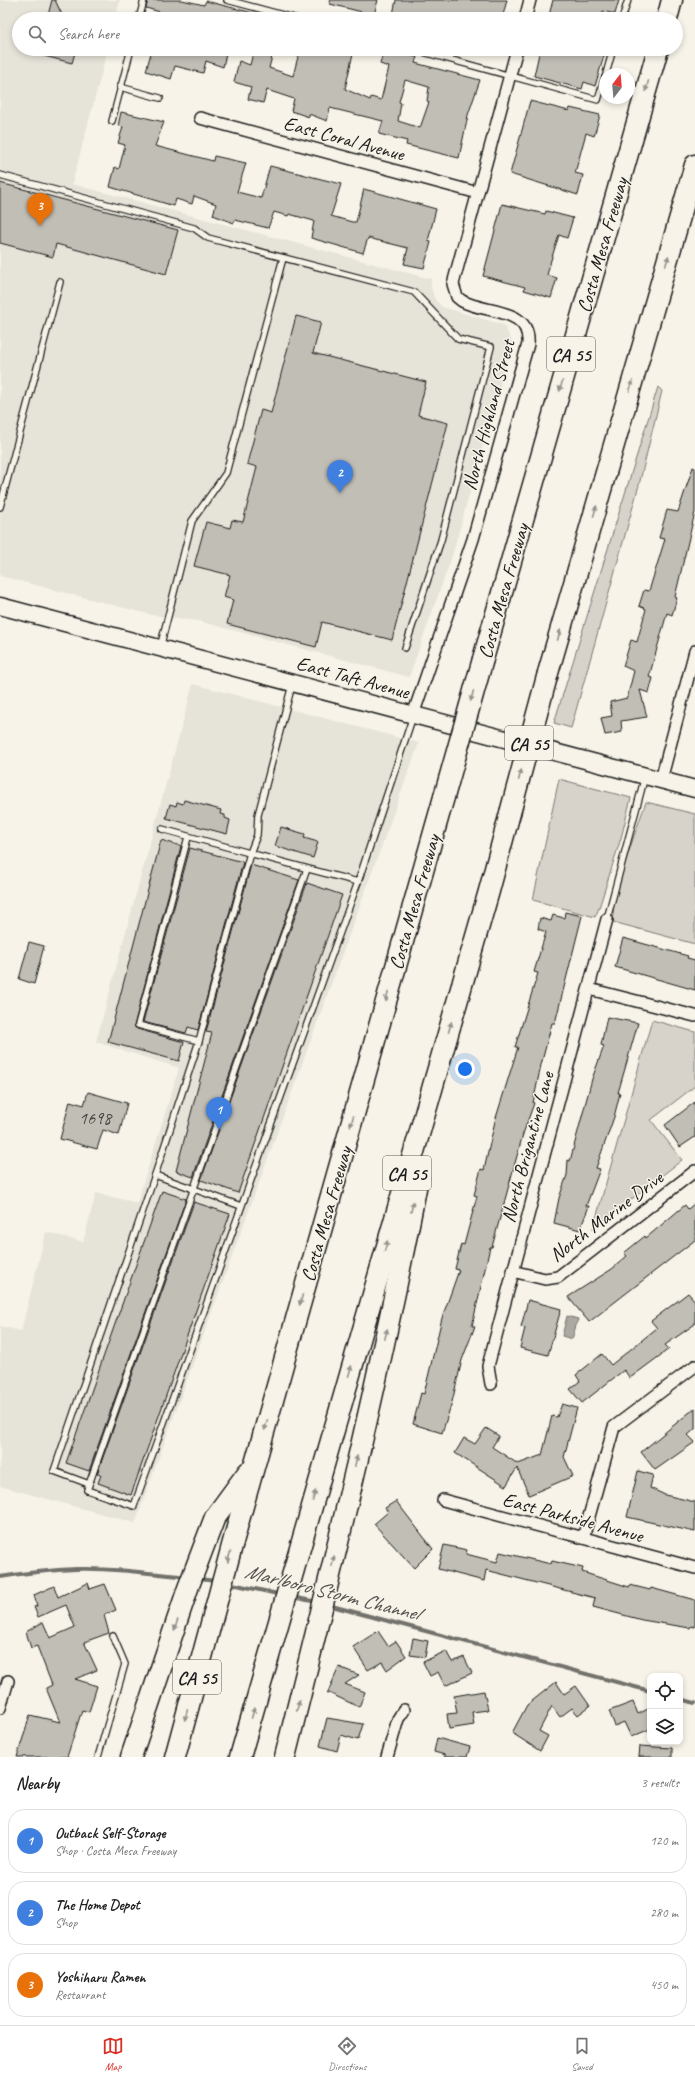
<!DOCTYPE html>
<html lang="en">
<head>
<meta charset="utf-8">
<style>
  :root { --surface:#fff; --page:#f2f2f2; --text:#222; --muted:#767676; --line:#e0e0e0; --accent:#d93025 }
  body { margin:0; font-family:Caveat,sans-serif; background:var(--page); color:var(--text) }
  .controls { position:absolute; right:12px; bottom:12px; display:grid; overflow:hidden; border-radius:8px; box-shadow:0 2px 6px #0003 }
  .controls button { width:36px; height:36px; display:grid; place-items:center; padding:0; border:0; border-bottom:1px solid var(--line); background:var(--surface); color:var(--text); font:20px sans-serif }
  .compass { position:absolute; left:599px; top:68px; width:36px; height:36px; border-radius:50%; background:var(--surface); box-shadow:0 2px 6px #0003; rotate:16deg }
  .you { position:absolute; left:465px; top:1069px; width:14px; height:14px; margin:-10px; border:3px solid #fff; border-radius:50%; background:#1a73e8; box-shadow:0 0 0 6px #1a73e833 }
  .badge { display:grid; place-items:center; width:26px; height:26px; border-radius:50%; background:var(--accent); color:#fff; font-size:13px; font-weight:700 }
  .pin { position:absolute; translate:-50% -33px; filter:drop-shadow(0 1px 2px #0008) }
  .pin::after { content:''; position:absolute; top:21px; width:14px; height:12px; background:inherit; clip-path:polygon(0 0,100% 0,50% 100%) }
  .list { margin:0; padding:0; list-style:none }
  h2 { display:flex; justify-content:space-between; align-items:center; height:52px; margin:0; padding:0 16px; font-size:17px }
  h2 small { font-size:13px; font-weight:400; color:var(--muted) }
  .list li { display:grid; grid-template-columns:26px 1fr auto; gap:12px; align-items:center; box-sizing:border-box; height:64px; margin:0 8px 8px; padding:0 8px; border:1px solid var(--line); border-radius:16px }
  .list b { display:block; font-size:15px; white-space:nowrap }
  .list p { margin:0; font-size:13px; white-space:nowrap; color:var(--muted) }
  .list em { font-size:13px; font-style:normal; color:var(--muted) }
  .icon { flex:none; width:22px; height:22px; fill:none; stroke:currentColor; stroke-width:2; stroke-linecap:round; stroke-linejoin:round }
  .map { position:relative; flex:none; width:695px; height:1757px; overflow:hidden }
  .search { position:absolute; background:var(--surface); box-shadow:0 2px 6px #0003; left:12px; right:12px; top:12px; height:44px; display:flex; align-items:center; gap:10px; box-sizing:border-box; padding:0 14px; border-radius:22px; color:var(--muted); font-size:15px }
  .sheet { height:268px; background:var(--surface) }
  nav { display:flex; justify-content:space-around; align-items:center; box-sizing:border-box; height:56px; border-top:1px solid var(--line); background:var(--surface); font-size:11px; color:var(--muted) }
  nav a { display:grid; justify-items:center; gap:2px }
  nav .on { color:var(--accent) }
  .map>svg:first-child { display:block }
  .built { fill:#e6e3d9 }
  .green { fill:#d7d3cb; stroke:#7a7874 }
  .water { fill:#aca9a2; stroke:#72716c }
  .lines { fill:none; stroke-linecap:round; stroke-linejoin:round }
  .stream { stroke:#72716c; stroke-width:4 }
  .building { fill:#c0beb5; stroke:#1c1c1c; fill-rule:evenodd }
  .lane-casing { stroke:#1c1c1c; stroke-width:8 }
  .street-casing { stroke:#1c1c1c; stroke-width:14 }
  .secondary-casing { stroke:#1c1c1c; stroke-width:19 }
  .highway-casing { stroke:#1c1c1c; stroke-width:23 }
  .lane { stroke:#f7f3e8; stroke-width:5.5 }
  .street { stroke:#f7f3e8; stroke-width:11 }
  .secondary { stroke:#f7f3e8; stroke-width:16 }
  .highway { stroke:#f7f3e8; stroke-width:20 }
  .highway-bridge-casing { stroke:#1c1c1c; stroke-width:23; stroke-linecap:butt }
  .highway-bridge { stroke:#f7f3e8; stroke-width:20 }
  .oneway { fill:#94928c }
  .labels { text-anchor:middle; stroke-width:3; stroke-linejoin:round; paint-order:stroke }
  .number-label { font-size:18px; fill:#454442 }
  .shield { fill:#f7f3e8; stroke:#5e5c59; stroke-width:1 }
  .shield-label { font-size:19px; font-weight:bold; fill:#1c1c1c }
  .street-label { font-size:20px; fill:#1c1c1c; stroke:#f7f3e8 }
  .water-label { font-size:21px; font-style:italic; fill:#565452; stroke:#f7f3e8 }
</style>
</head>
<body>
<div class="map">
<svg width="695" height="1757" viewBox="0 0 695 1757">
  <rect width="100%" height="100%" fill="#f7f3e8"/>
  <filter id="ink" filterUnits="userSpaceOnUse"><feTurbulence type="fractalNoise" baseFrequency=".025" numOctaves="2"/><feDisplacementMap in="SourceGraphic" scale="8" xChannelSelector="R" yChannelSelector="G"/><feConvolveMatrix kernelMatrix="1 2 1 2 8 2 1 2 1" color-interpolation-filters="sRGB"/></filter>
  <g filter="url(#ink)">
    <!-- built -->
    <g class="built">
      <path d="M0 0H120L115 19H19V49H108L72 184 431 279V287L434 298 442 307 504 325 512 342 452 556 409 677 198 621 152 615 0 576Z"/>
      <path d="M193 684 419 743 135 1523 0 1486V1326L21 1331 46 1232 83 1242 96 1193 137 1203 179 1068 96 1042Z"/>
    </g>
    <!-- green -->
    <g class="green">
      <path d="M658 387 662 391 639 485 571 728 554 723Z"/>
      <path d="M559 779 631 798 621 838 599 908 595 917 533 900Z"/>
      <path d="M646 802 695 814V944L613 922C610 900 638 825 646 802Z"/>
      <path d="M652 1020 695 1032V1086L651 1120 682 1160 593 1229Z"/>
    </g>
    <!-- water -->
    <path class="water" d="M567 1316 578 1319 572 1339 562 1336Z"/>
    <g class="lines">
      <!-- stream -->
      <g class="stream">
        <path d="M0 1577C25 1573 50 1570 76 1569 113 1568 149 1573 186 1577"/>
        <path d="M198 1579 217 1581"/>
        <path d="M228 1583 282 1595"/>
        <path d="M292 1597 317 1602"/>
        <path d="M328 1605 650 1691"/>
        <path d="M680 1699 695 1703"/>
      </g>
    </g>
    <!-- building -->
    <g class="building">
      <path d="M52 0H55L64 19H47Z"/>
      <path d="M148 0H182L204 5 206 1 257 14V19H159L160 12 146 8Z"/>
      <path d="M330 0H378L374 15 330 4Z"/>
      <path d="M396 0H507L502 19H392Z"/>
      <path d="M553 0H619L615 14 603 11 600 19H548Z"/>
      <path d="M32 49H76L72 63 32 53Z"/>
      <path d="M152 49H227L223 67 206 61 203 73 175 66 171 79 146 71Z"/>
      <path d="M254 49H274L269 68 293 76 300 49H354L345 89 370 100 371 97 381 100 389 67 380 64 384 49 417 57 415 63 480 80 468 115 459 158 406 145 407 141 379 134 383 121 330 108 327 121 309 114V117L291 111 294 99 267 90 263 103 248 99 251 87 234 82 239 61 250 65ZM405 80 429 87 427 101 429 102 420 128 398 121 401 103 399 102Z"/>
      <path d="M540 49H606L595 86 584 82 582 89 534 76Z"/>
      <path d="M530 101 569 111 570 108 600 115 594 136 586 133 575 173 583 175 578 195 510 174Z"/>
      <path d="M121 112 164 122 155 146 213 161 214 156 246 163 237 192 261 198 270 166 341 184 331 216 352 222H356L364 189 436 209 428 241 431 242 424 268 404 264 408 248 368 238 363 253 311 238 314 221 289 214 288 216 274 212 268 228 235 220 234 223 213 215 216 204 194 196 192 204 176 199 174 206 110 187 115 167 119 169 125 145 118 143 123 127 118 126Z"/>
      <path d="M0 183 178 230 166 274 56 244 53 257 0 243Z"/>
      <path d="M502 204 545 214 546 211 573 218 567 238 559 235 551 260 547 275 557 278 551 298 524 290 525 287 483 276Z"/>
      <path d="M296 316 321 322 313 353 426 382 418 415 448 423 392 640 322 622 316 647 227 624 233 600 224 597 230 575 194 566 206 522 230 528 232 520 243 522 257 467 247 464 261 410 271 413Z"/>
      <path d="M693 467 695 468V512L675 597 677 598 672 615 667 613 649 677 653 678 649 693 640 690 647 717 621 721 622 732 605 735 601 718 612 716 610 702 627 698 634 671 623 666 631 640 637 642 646 609 639 606 644 590 649 591 665 539 659 538 667 510 678 512Z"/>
      <path d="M184 800 221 810 220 814 225 815V818L230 820 227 834 166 818 170 804 176 806 177 802 183 804Z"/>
      <path d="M281 827 305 834 304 838 318 842 313 858 275 846Z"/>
      <path d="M161 840 181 846 134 1026 137 1029 184 1042 179 1061 108 1042Z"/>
      <path d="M190 848 243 862 198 1030 188 1027 186 1033 143 1022Z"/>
      <path d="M251 865 299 880 193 1177 176 1171 212 1033 206 1032Z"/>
      <path d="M307 883 342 895 238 1193 201 1180Z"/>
      <path d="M565 912 582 916 555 1023H552L541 1065 533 1103H534L523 1134 492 1247H490L472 1326H475L462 1360 452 1402 442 1433 413 1424 421 1393 424 1394 442 1318 459 1270 455 1269 461 1244 464 1245 477 1196 474 1195 481 1169 484 1170 495 1121 518 1047H515L538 973 534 972 546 932 538 929 540 918 551 921 553 915 564 918Z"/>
      <path d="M623 938 688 956 687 958 695 960V990L615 967Z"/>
      <path d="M29 942 44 946 34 984 19 979Z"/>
      <path d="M607 1017 638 1023 618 1093H620L614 1117 596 1168 600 1169 586 1206H589L580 1230 554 1223 559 1198 567 1175 568 1160 570 1161 592 1079 604 1046 601 1045Z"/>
      <path d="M88 1092 127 1103 119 1135 103 1130 97 1149 60 1139 70 1101 84 1105Z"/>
      <path d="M695 1102V1137L680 1147 665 1125Z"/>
      <path d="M162 1191 186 1199 89 1471 66 1463Z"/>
      <path d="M194 1202 230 1214 131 1495 98 1483 101 1475 97 1474Z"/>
      <path d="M695 1203V1240L589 1322 568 1297 612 1269 627 1256 624 1253 645 1236 646 1238 685 1205 688 1209Z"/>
      <path d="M688 1293 695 1301V1324L665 1345 669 1349 630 1378 624 1370 582 1403 570 1389 580 1381 576 1375 602 1354 611 1365 657 1328 651 1321Z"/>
      <path d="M528 1300 561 1309 548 1355 520 1348 525 1328 521 1327Z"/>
      <path d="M562 1404 577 1408 564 1457 573 1476 529 1495 517 1468 506 1486 455 1453 464 1438 475 1444 486 1428 499 1436 492 1447 518 1464 542 1455 552 1416 557 1417Z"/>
      <path d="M695 1408V1429L688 1435 695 1442 655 1470 641 1452Z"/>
      <path d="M638 1471 653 1475 650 1488 665 1495 695 1502V1532L627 1517Z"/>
      <path d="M396 1501 433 1549 414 1568 374 1524 388 1512 385 1508Z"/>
      <path d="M444 1545 467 1550 466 1554 497 1562 500 1552 551 1564 552 1561 583 1568 582 1572 629 1587 630 1585 650 1590 651 1588 695 1600V1627L691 1626 690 1628 642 1620 593 1607 595 1598 486 1570 484 1581 438 1569Z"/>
      <path d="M88 1583 90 1589 105 1584 116 1610 104 1615 109 1633 84 1642 97 1670 75 1679 97 1686 89 1712 82 1710 67 1757H17L30 1715 60 1722 46 1688 52 1685 37 1646 31 1648 26 1632 43 1622 50 1638 75 1627 66 1605 38 1617 34 1607 37 1606 34 1595 54 1586 58 1597Z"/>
      <path d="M378 1631 388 1646 396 1641 406 1656 387 1670 382 1662 368 1670 353 1647Z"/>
      <path d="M413 1638 428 1641 425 1657 410 1655Z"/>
      <path d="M446 1651 452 1662 464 1657 472 1673 445 1686 438 1672 430 1676 423 1662Z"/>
      <path d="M339 1667 359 1675 345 1684 365 1692 359 1707 329 1693 327 1694Z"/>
      <path d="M556 1682 564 1694 576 1686 590 1706 578 1715 572 1708 560 1717 552 1706 539 1731 548 1736 540 1751 512 1733 527 1705Z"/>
      <path d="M484 1691 488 1710 472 1712 474 1725 449 1729 447 1714 457 1713 454 1696Z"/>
      <path d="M633 1702 638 1714 650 1708V1729L631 1737 624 1722 615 1726 609 1711Z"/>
      <path d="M327 1718 363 1724 358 1740 341 1735 337 1751 320 1746Z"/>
      <path d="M437 1738 470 1747 467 1757H444L445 1755 434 1752Z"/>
      <path d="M640 1746 672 1748V1757H639Z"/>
    </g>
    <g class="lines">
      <defs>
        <g id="lane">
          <path d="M227 0 298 19"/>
          <path d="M139 19 144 0"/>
          <path d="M622 19 628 0"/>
          <path d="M412 49 598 100 605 77"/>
          <path d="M606 74 613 49"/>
          <path d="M120 87 160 98"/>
          <path d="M112 121 131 49"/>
          <path d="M0 175 194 228 208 238 414 292 458 339 491 347 441 540 405 648"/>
          <path d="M0 507 60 282"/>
          <path d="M160 648 192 521 226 473 283 258"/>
          <path d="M162 829C227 847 292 865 358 882L134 1506 87 1490 307 869"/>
          <path d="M188 837 138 1025 199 1041"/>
          <path d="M358 882 413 716"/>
          <path d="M607 919 645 776"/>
          <path d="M155 1175 241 1206"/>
          <path d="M89 1484 54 1471 155 1175 199 1041 250 853 257 835 258 815 292 685"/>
          <path d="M98 1757 125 1664 113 1636"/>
        </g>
        <g id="street">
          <path d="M525 19 530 0"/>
          <path d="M200 118 478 193"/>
          <path d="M413 715 473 539 528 344C531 307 486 314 462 301L457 297 453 284 517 49"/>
          <path d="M661 780 695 651"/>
          <path d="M589 989 695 1016"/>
          <path d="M512 1271 545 1279 558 1277 695 1171"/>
          <path d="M491 1384 488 1366 607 919"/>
          <path d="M443 1500 695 1568"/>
          <path d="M583 1538 614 1427 695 1366"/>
          <path d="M0 1708 8 1681"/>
          <path d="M387 1757 398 1719 404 1710"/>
        </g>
        <path id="secondary" d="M0 606 695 789"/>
        <g id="highway">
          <path d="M667 19 672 0"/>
          <path d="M483 659 658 49"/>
          <path d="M548 673 695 165"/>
          <path d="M131 1757 188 1588 215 1517 248 1472"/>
          <path d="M175 1757 239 1520 444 797"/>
          <path d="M240 1757 489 891 510 813"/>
          <path d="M285 1757C333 1565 381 1373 418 1178"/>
        </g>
      </defs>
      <!-- lane casing -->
      <use href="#lane" class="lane-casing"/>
      <!-- street casing -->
      <use href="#street" class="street-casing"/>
      <!-- secondary casing -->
      <use href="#secondary" class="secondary-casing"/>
      <!-- highway casing -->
      <use href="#highway" class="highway-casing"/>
      <!-- lane -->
      <use href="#lane" class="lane"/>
      <!-- street -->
      <use href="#street" class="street"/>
      <!-- secondary -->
      <use href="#secondary" class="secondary"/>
      <!-- highway -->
      <use href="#highway" class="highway"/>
      <defs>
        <g id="highway-bridge">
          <path d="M444 797 483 659"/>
          <path d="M510 813 548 673"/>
        </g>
      </defs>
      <!-- highway-bridge casing -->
      <use href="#highway-bridge" class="highway-bridge-casing"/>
      <!-- highway-bridge -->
      <use href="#highway-bridge" class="highway-bridge"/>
    </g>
    <!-- one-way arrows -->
    <defs><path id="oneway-solid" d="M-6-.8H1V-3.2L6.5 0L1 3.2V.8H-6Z"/></defs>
    <g class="oneway">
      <use href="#oneway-solid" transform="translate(647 86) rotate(106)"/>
      <use href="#oneway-solid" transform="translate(667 261) rotate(-74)"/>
      <use href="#oneway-solid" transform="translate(561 386) rotate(106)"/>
      <use href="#oneway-solid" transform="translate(631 386) rotate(-74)"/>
      <use href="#oneway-solid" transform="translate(595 511) rotate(-74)"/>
      <use href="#oneway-solid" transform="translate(559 635) rotate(-74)"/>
      <use href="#oneway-solid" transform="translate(472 696) rotate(106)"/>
      <use href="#oneway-solid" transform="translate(520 775) rotate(-75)"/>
      <use href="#oneway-solid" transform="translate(387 996) rotate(106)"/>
      <use href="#oneway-solid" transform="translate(450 1027) rotate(-74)"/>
      <use href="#oneway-solid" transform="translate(352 1121) rotate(106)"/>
      <use href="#oneway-solid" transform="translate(412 1207) rotate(-79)"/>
      <use href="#oneway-solid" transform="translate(386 1246) rotate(-74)"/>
      <use href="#oneway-solid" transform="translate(301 1300) rotate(106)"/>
      <use href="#oneway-solid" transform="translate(386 1334) rotate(-77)"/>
      <use href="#oneway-solid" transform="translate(350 1371) rotate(-74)"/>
      <use href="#oneway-solid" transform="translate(266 1425) rotate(106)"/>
      <use href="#oneway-solid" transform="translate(356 1461) rotate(-77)"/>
      <use href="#oneway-solid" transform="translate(314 1496) rotate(-74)"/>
      <use href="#oneway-solid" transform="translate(229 1557) rotate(105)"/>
      <use href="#oneway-solid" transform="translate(333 1561) rotate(-77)"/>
      <use href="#oneway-solid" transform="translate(176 1625) rotate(109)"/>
      <use href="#oneway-solid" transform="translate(298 1706) rotate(-76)"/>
      <use href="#oneway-solid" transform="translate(253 1713) rotate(-74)"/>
      <use href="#oneway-solid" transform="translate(186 1715) rotate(105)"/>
    </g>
  </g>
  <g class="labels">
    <!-- number labels -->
    <g class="number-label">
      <text x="95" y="1124">1698</text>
    </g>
    <!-- shield labels -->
    <g class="shield">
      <rect x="547" y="337" width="48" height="34" rx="3"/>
      <rect x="505" y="726" width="48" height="34" rx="3"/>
      <rect x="383" y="1156" width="48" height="34" rx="3"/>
      <rect x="173" y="1660" width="48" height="34" rx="3"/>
    </g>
    <g class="shield-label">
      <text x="571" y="361">CA 55</text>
      <text x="529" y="750">CA 55</text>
      <text x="407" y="1180">CA 55</text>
      <text x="197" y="1684">CA 55</text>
    </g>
    <!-- street labels -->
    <g class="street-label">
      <text transform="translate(344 138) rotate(15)" y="7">East Coral Avenue</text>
      <text transform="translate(602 245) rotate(-74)" y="7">Costa Mesa Freeway</text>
      <text transform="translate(488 415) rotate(-75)" y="7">North Highland Street</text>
      <text transform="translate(503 591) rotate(-74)" y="7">Costa Mesa Freeway</text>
      <text transform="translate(353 677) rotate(15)" y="7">East Taft Avenue</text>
      <text transform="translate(414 902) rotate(-74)" y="7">Costa Mesa Freeway</text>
      <text transform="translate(527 1147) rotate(-75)" y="7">North Brigantine Lane</text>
      <text transform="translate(326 1214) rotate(-74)" y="7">Costa Mesa Freeway</text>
      <text transform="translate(606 1216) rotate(-37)" y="7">North Marine Drive</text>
      <text transform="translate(573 1517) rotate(15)" y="7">East Parkside Avenue</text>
    </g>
    <!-- water labels -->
    <g class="water-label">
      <text transform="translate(332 1592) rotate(14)" y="7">Marlboro Storm Channel</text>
    </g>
  </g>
</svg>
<div class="controls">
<button><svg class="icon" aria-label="locate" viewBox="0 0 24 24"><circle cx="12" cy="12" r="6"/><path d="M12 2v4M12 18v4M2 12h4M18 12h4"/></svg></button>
<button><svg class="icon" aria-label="layers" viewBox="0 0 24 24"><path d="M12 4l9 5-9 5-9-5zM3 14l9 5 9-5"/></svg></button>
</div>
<svg class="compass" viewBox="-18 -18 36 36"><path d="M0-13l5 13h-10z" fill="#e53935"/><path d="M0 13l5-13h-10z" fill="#767676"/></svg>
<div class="you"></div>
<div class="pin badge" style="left:219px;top:1130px;background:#3f7fe0">1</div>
<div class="pin badge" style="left:340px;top:493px;background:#3f7fe0">2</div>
<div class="pin badge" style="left:40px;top:226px;background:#e8710a">3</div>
<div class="search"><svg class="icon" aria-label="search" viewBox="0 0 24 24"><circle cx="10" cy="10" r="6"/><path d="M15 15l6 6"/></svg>Search here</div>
</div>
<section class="sheet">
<h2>Nearby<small>3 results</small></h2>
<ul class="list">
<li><span class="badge" style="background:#3f7fe0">1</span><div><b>Outback Self-Storage</b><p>Shop · Costa Mesa Freeway</p></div><em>120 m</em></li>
<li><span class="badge" style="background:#3f7fe0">2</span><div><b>The Home Depot</b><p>Shop</p></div><em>280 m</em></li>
<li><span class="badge" style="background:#e8710a">3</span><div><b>Yoshiharu Ramen</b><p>Restaurant</p></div><em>450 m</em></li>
</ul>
</section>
<nav>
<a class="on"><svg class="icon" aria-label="map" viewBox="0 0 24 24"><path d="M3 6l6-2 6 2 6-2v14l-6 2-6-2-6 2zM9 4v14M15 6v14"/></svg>Map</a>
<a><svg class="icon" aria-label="directions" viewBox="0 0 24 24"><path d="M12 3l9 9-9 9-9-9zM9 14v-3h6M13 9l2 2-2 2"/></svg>Directions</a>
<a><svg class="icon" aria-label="saved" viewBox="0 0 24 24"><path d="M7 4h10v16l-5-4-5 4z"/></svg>Saved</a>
</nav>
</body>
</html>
